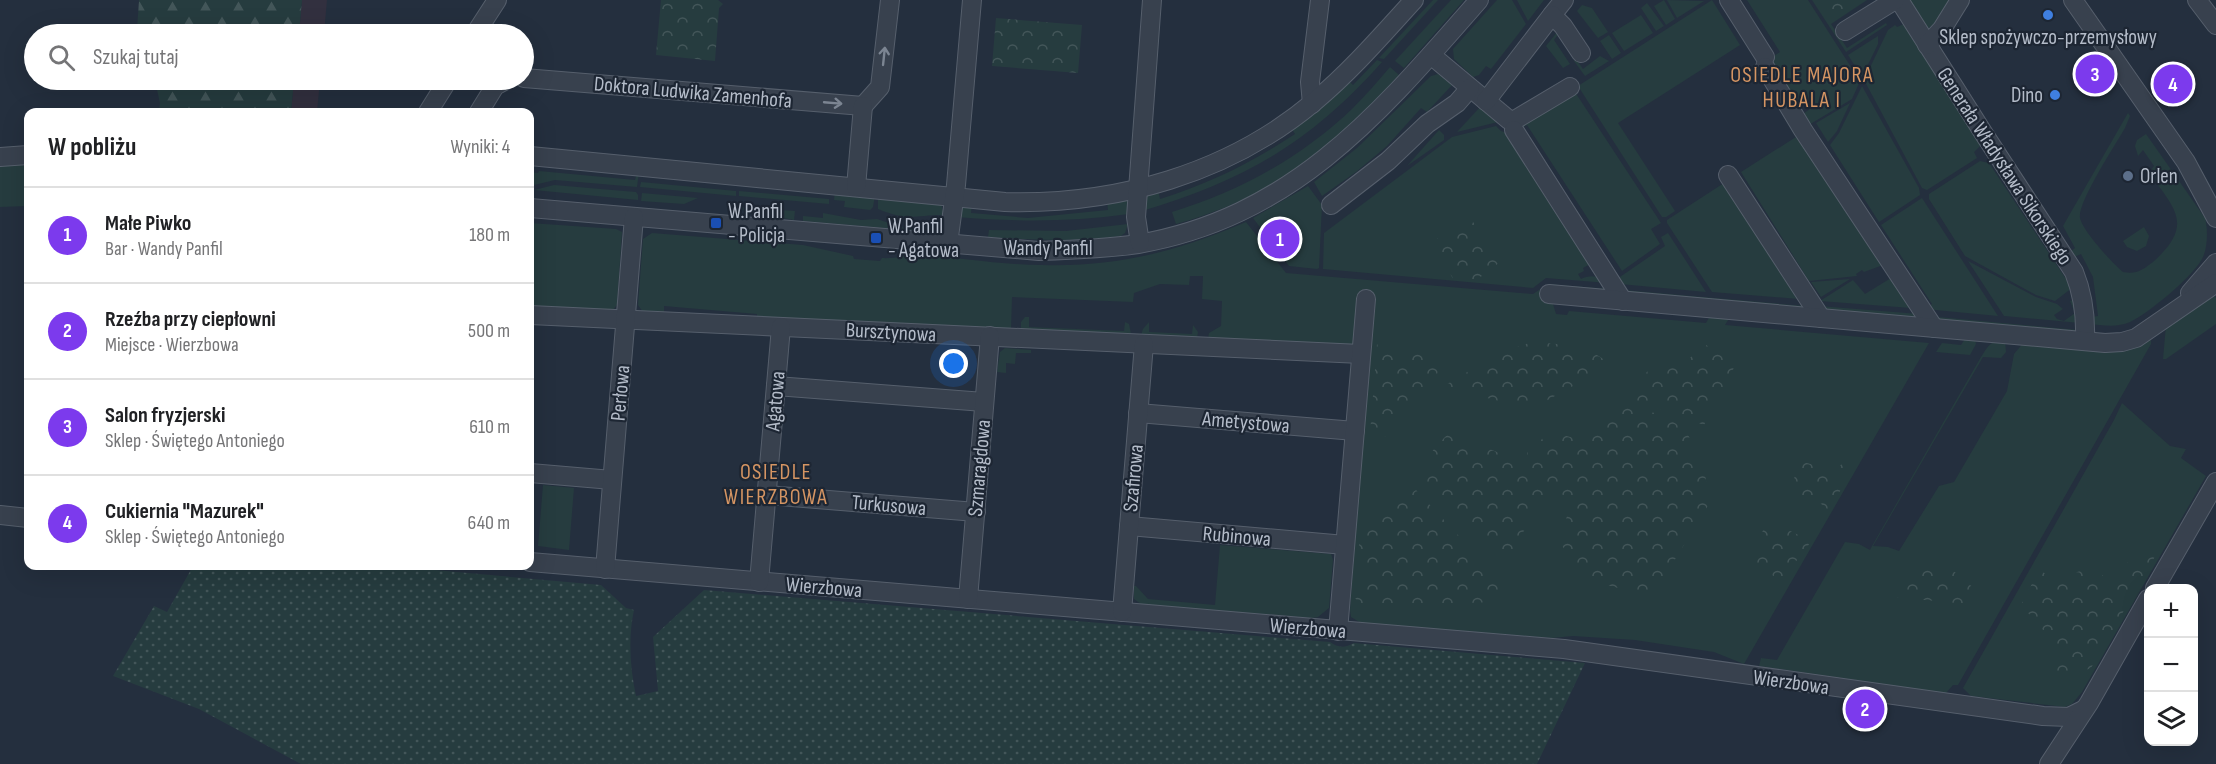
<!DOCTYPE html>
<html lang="pl">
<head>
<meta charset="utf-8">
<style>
  :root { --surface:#fff; --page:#f6f6f6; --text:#202124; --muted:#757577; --line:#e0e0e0; --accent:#7c3aed }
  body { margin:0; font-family:"Sofia Sans Condensed",sans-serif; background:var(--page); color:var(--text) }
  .controls { position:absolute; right:18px; bottom:18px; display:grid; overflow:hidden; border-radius:12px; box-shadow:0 6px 24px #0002 }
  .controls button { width:54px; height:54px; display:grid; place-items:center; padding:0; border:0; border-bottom:2px solid var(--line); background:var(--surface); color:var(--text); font:30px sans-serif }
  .you { position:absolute; left:954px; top:364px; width:21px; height:21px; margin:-15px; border:4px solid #fff; border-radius:50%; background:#1a73e8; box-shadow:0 0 0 9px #1a73e833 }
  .badge { display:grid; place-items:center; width:39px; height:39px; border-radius:50%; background:var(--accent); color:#fff; font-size:20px; font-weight:700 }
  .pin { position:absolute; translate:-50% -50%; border:3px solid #fff; box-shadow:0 2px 6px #0006 }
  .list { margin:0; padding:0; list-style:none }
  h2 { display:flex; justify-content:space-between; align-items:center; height:78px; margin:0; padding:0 24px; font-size:26px }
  h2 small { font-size:20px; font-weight:400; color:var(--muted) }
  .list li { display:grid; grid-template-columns:39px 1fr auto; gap:18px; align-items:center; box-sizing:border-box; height:96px; padding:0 24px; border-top:2px solid var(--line) }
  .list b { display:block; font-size:22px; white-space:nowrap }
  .list p { margin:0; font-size:20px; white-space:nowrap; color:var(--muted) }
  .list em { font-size:20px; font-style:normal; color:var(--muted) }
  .icon { flex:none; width:33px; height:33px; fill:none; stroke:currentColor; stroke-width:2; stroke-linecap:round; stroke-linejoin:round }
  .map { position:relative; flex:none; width:2216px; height:764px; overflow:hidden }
  .search { position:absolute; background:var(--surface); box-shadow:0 6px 24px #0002; left:24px; top:24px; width:510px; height:66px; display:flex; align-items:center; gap:15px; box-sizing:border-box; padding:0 21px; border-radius:33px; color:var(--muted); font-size:22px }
  .panel { position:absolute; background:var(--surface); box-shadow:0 6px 24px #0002; left:24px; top:108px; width:510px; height:462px; border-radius:12px }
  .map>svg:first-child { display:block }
  .medical { fill:#32303f }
  .grass { fill:#263c3f }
  .forest { fill:url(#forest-firs) }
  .park { fill:url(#park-crowns) }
  .garden { fill:url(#garden-dots) }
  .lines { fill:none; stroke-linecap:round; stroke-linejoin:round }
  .minor-casing { stroke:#565f6c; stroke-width:20 }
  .minor { stroke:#38414e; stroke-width:18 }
  .oneway { stroke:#7c8592 }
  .shop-dot { fill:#3f7fe0; stroke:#1d2633; stroke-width:2 }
  .service-dot { fill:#5c6f8a; stroke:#1d2633; stroke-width:2 }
  .transit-dot { fill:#1a4fb4; stroke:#1d2633; stroke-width:2 }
  .labels { text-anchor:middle; stroke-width:4.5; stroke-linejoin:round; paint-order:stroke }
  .poi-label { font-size:21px; fill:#b4bcc9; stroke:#1d2633; text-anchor:start }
  .street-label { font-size:21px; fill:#b4bcc9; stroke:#1d2633 }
  .neighbourhood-label { font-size:22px; letter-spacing:1.5px; fill:#d59563; stroke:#1d2633 }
</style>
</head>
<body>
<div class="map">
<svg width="2216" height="764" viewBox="0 0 2216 764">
  <defs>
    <pattern id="forest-firs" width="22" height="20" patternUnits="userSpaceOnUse" patternTransform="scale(1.5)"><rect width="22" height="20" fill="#263c3f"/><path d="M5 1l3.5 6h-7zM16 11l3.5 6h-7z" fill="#435659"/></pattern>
    <pattern id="park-crowns" width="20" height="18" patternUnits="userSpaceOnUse" patternTransform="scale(1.5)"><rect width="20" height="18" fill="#263c3f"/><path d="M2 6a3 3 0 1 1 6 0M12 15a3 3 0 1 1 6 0" fill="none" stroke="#435659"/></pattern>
    <pattern id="garden-dots" width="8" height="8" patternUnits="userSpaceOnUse" patternTransform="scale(1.5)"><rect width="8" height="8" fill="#263c3f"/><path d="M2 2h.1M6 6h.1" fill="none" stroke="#435659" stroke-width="1.8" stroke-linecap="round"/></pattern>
  </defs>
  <rect width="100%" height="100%" fill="#242f3e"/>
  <!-- medical -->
  <g class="medical">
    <path d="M302 0H327L324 34H299Z"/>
    <path d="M294 80H320L317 112H291Z"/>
  </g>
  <!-- grass -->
  <g class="grass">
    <path d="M1433 0H1438L1384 59 1379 58Z"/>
    <path d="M1451 0H1464L1404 68 1395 61Z"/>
    <path d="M1497 0H1512L1526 24 1491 69 1486 66 1479 75 1473 77 1454 59 1453 49Z"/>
    <path d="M1517 0H1544L1528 21Z"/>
    <path d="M1664 0 1675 19 1666 25 1654 6Z"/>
    <path d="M1667 0 1704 1 1677 18Z"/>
    <path d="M1712 0 1740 45 1618 123 1675 211 1666 217H1662L1578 86Z"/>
    <path d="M1747 0H1808L1860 81 1852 99 1807 126 1800 116 1810 109 1805 102 1795 108 1766 61 1780 52Z"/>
    <path d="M1812 0H1867L1831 24 1847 48 1886 23 1887 25 1846 52Z"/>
    <path d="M1906 0H1950L1935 23 1925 31Z"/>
    <path d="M1647 3 1664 26 1656 31 1641 8Z"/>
    <path d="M1582 5 1592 8 1608 32 1598 38 1577 11Z"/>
    <path d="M1641 15 1653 33 1624 51 1612 33Z"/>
    <path d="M1904 24 1981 145 1974 152 1977 158 1927 190 1922 188 1864 80 1888 30 1895 25 1897 27Z"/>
    <path d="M1558 31 1559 33 1554 40 1570 64 1563 68 1546 46Z"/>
    <path d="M1609 35 1621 53 1612 59 1600 41Z"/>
    <path d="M1878 36V44L1862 77 1848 55Z"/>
    <path d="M1600 56 1609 61 1585 76 1574 61 1576 59 1583 69Z"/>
    <path d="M1377 60 1382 62C1310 143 1245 180 1142 211L1144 196 1158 190 1160 199C1211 183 1251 163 1295 134L1290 126 1347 79 1353 85Z"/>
    <path d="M1390 67 1399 75C1386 89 1373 105 1359 120 1309 170 1244 205 1176 224L1172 212C1239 192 1302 157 1353 108 1366 95 1378 81 1390 67Z"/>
    <path d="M1438 74 1452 85 1427 112 1421 108 1387 146 1356 172 1322 196 1314 182 1357 148 1431 76Z"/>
    <path d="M1862 86 1919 188 1920 195 1879 222 1830 145 1839 133Z"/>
    <path d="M1573 89 1661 223 1651 229 1660 244 1622 271 1527 125 1521 128 1523 124Z"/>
    <path d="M1850 103 1837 131 1828 142 1816 123Z"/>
    <path d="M1482 105 1502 121 1457 132Z"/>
    <path d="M2128 113 2130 116 2125 128C2116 144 2077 203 2080 218 2082 230 2113 264 2123 272 2136 275 2144 269 2153 262 2194 225 2176 210 2149 173L2154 166 2143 150 2138 156 2135 146 2137 140 2146 134 2205 218C2208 229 2208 248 2202 259 2192 277 2149 313 2130 322 2117 328 2102 325 2089 324L2092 317 2098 316 2093 277 2081 254 2072 258 2069 253 2075 248 2063 226Z"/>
    <path d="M1496 126 1501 131 1507 133 1592 263 1583 268 1584 271 1578 274 1581 279C1591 274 1599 276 1608 283L1546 278 1533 288 1323 269 1324 233 1452 137Z"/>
    <path d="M1439 130 1444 135V140L1407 166Z"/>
    <path d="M1799 135 1883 265 1864 272 1862 270 1856 274 1857 276 1809 281 1741 172Z"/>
    <path d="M1980 161 1989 163 2072 288 2055 301 2036 295 1965 256 1929 199V194Z"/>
    <path d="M28 163V206L0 207V164Z"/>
    <path d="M539 171 635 180 637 172H639L637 187 555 180 530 186V172L538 173Z"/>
    <path d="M641 182 736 191V196L640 187Z"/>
    <path d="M1724 183 1799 299 1712 292 1667 223V220Z"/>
    <path d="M554 185 636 192 638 195V200L534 190Z"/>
    <path d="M1308 186 1322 205 1319 268 1317 269 1289 266 1253 218Z"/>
    <path d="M739 191 829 199V204L739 196Z"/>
    <path d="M835 191 875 195 873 207 870 210 844 207 845 201 834 200Z"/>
    <path d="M642 193 698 198 684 204 641 201Z"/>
    <path d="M878 195 941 204 944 215C913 215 910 222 878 209Z"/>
    <path d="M1129 198V214C1069 222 1018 222 957 217L962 207 972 204 971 213 1028 218 1108 210 1107 200Z"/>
    <path d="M1922 198 1998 316 1925 309 1932 304 1881 225Z"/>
    <path d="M743 207 795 211 794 220 742 210Z"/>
    <path d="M823 213 861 220 877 219 904 228 942 225 938 231 932 232 803 221V216L823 218Z"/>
    <path d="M1246 222 1286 273 1533 294 1548 284 1609 289 1610 294 1547 300 1553 304 1556 314 1567 315 1569 311 1706 323 1711 314 1730 317 1725 325 1929 343 1744 664 1714 652 1635 640 1573 636 1552 638 1361 623 1351 617 1350 610 1372 298 1355 343 1352 346 1208 339 1209 333 1221 326 1222 301 1202 299 1203 276H1190L1189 285 1160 284 1134 293 1133 302 1012 297 1011 330 757 323V314L664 306V313L643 312 638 305 643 239 652 233 803 245 853 256 854 259 880 261 882 258C894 259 906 255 918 255 959 257 1000 265 1042 265 1118 267 1176 252 1246 222Z"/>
    <path d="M530 223 616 229 622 232 617 305 612 311 530 309Z"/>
    <path d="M1128 224 1125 233 1121 236C1077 242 1033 240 988 237L989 230 1066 231Z"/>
    <path d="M2144 227 2149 236 2146 246 2137 251 2127 247 2123 241Z"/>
    <path d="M1668 233 1706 292 1620 284 1617 279 1665 246 1661 237Z"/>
    <path d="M1968 261 2036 297 2057 304 2063 309 2054 315 2057 319 2064 321 2075 313 2070 301 2075 299 2080 323 2004 316Z"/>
    <path d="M1891 278 1911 308 1820 301 1853 280 1865 294Z"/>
    <path d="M1850 279 1821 297 1811 282Z"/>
    <path d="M1623 290 1805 306 1807 311 1628 295Z"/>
    <path d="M2210 293 2216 298V324L2166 359H2163L2166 325Z"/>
    <path d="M1819 306 1919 314 1922 321 1824 313Z"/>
    <path d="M1928 316 2078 330 2077 332 1932 322Z"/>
    <path d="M1025 317H1029V327L1124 331 1125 322 1129 324 1131 334 1021 330V322Z"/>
    <path d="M1149 322V332L1192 334 1193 325 1198 332 1197 338 1141 335 1143 329Z"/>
    <path d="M1967 336 1975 339 1976 344 1970 355 1936 352 1942 343 1961 345Z"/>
    <path d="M2151 336V344L1958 685H1953L1946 693 1759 666 1761 658 1777 660 1845 542 1859 544 1870 550 1872 546 1981 357C1988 346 1991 339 2005 340L2006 352 2001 358 1983 357 1873 546 1888 547 1899 551 1939 486 1954 482 2007 391 2014 354 2024 342Z"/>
    <path d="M1005 348 1031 350V353H1016L1015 364 1006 363V373L997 372 1000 352Z"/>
    <path d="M2122 403 2170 446 2186 449 2181 458 2206 476 2082 692 2072 704 2065 707 1971 696 1963 688 2114 420Z"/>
    <path d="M543 485 574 488 569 550 538 546Z"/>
    <path d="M1220 545 1331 554 1333 560 1329 608 1318 617 1312 618 1141 604 1134 599V586H1136L1148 599 1215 605Z"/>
  </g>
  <!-- forest -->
  <g class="forest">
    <path d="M139 0H302L299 34H138L137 31Z"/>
    <path d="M155 80H294L291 112H159L160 103Z"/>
  </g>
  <!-- park -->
  <g class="park">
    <path d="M661 0H718L723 4 719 8 715 61 656 55Z"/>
    <path d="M1818 0H1862L1831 21Z"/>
    <path d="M996 18 1082 25 1078 73 992 66Z"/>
    <path d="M1467 213 1500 262 1474 282 1454 280 1431 244Z"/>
    <path d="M1532 342C1557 344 1586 344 1607 362L1593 375 1544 402 1516 406 1444 386 1499 353Z"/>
    <path d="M1377 344 1408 353 1442 357 1435 382 1412 403 1386 436 1376 438 1370 434Z"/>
    <path d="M1706 345 1737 362 1704 425 1627 397 1654 363 1682 364Z"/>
    <path d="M1619 402 1664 416 1686 430 1705 473 1709 504 1652 597 1603 584 1577 568 1557 538 1571 508 1570 498 1550 489 1504 563 1427 486C1427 455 1428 454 1449 433L1527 464V450L1552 432 1585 441 1604 426 1603 413Z"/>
    <path d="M1851 457 1858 459 1829 511 1819 502 1804 505 1783 498 1803 462 1834 470Z"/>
    <path d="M1416 490 1471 549 1505 580 1507 590 1503 599 1493 602 1417 605 1398 612 1365 609 1355 598 1362 583 1374 570V568L1357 566 1361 527 1369 528 1370 525 1381 520 1389 505 1400 503 1404 497Z"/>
    <path d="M1765 527 1786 529 1811 541 1801 557 1790 566 1786 578H1774L1770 570 1755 566 1753 548Z"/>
    <path d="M2147 548 2157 553 2091 668 2058 681 2051 639 2021 605 2039 570 2068 586 2077 572 2096 567 2110 585 2120 583 2123 566Z"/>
    <path d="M1943 562 1983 596 1978 605 1892 597 1905 575Z"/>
  </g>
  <!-- garden -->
  <path class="garden" d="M193 566H390L601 585 626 608 634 610C628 637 630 669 636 696L658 691 653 637 704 590 1330 642C1338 648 1345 648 1354 643L1585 663 1537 764H301L199 709 113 676 154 606 167 612Z"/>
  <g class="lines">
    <defs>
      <g id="minor">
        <path d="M1729 0 1765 57"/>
        <path d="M1899 0 1984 134 2074 272C2083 294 2086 317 2085 341"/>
        <path d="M2073 0 2186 162 2216 218"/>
        <path d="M2197 0 2216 25"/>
        <path d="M1552 15 1564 0"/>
        <path d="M1845 31 1895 0"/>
        <path d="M475 34 497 0"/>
        <path d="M1927 45 1942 29 1960 0"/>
        <path d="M1431 55 1509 120 1513 121 1570 87"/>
        <path d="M1765 67 1803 130 1934 328"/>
        <path d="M524 78 863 106"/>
        <path d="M1486 101 1552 15 1563 26 1581 53"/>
        <path d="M1312 104 1310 82 1320 0"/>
        <path d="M863 106 880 87 890 0"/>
        <path d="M428 112 448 80"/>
        <path d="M479 112 495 86 506 80"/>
        <path d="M1514 130 1623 301"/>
        <path d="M530 156 1005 202C1117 205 1228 174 1315 101 1351 71 1382 35 1414 0"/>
        <path d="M0 157 28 155"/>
        <path d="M1728 175 1821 318"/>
        <path d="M856 187 863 106"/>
        <path d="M1331 205 1388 161 1427 124 1457 103 1470 88"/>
        <path d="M530 208 1039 251C1072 250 1105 249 1138 244 1294 217 1381 112 1479 0"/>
        <path d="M1140 243 1136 217 1152 0"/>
        <path d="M948 244 956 185 972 0"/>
        <path d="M2190 293 2216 263"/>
        <path d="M1549 294 2105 343 2122 342 2136 338 2216 283"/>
        <path d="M530 315 1361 354"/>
        <path d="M776 386 984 402"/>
        <path d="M1138 413 1355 431"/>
        <path d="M530 473 612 480"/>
        <path d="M767 495 976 512"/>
        <path d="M0 515 28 518"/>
        <path d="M1129 526 1345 545"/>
        <path d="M530 562 1564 649 2043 716 2069 717 2083 710"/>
        <path d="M605 569 634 217"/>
        <path d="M759 582 781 327"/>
        <path d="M2155 588 2216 482"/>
        <path d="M968 599 990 336"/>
        <path d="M1122 612 1144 344"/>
        <path d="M1338 631 1366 299"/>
        <path d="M2049 764 2089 703 2148 599"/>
      </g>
    </defs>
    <!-- minor casing -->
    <use href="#minor" class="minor-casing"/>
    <!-- minor -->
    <use href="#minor" class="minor"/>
  </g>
  <!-- one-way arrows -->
  <defs><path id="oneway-shaft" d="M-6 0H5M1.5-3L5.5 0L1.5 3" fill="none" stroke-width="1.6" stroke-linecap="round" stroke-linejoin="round" transform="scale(1.5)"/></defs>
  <g class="oneway">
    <use href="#oneway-shaft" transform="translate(884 56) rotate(-84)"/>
    <use href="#oneway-shaft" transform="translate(833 103) rotate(5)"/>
  </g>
  <!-- markers -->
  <g class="shop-dot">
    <circle cx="2048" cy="15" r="6"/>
    <circle cx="2055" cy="95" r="6"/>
  </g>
  <circle class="service-dot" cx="2128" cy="176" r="6"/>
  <g class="transit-dot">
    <rect x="710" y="217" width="12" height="12" rx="3"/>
    <rect x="870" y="232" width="12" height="12" rx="3"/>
  </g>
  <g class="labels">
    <!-- poi labels -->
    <g class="poi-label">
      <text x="2048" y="44" text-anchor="middle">Sklep spożywczo-przemysłowy</text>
      <text x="2043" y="102" text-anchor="end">Dino</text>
      <text x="2140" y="183">Orlen</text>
      <text x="728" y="218">W.Panfil<tspan x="728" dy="24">- Policja</tspan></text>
      <text x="888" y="233">W.Panfil<tspan x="888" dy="24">- Agatowa</tspan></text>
    </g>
    <!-- street labels -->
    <g class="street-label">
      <text transform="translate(693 92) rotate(5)" y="7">Doktora Ludwika Zamenhofa</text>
      <text transform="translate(2005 166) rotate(57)" y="7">Generała Władysława Sikorskiego</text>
      <text x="1048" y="255">Wandy Panfil</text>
      <text transform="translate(891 332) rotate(3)" y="7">Bursztynowa</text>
      <text transform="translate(620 393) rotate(-85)" y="7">Perłowa</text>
      <text transform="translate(775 401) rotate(-85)" y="7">Agatowa</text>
      <text transform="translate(1246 422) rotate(5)" y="7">Ametystowa</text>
      <text transform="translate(979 468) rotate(-85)" y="7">Szmaragdowa</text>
      <text transform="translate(1133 478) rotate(-85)" y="7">Szafirowa</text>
      <text transform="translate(889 505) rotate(5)" y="7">Turkusowa</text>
      <text transform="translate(1237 536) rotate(5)" y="7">Rubinowa</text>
      <text transform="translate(824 587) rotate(5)" y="7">Wierzbowa</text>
      <text transform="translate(1308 628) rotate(5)" y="7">Wierzbowa</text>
      <text transform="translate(1791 682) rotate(8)" y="7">Wierzbowa</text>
    </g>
    <!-- neighbourhood labels -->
    <g class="neighbourhood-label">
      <text x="1802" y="82">OSIEDLE MAJORA<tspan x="1802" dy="25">HUBALA I</tspan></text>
      <text x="776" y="479">OSIEDLE<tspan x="776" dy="25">WIERZBOWA</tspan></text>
    </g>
  </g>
</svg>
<div class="controls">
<button>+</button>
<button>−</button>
<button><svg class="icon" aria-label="layers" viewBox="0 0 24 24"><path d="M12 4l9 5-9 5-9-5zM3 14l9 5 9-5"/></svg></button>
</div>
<div class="you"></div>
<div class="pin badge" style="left:1280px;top:239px">1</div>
<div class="pin badge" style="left:1865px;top:709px">2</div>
<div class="pin badge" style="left:2095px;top:74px">3</div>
<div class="pin badge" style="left:2173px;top:84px">4</div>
<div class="search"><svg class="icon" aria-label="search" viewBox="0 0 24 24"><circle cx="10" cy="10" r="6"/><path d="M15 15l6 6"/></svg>Szukaj tutaj</div>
<section class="panel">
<h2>W pobliżu<small>Wyniki: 4</small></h2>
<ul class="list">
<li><span class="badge">1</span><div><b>Małe Piwko</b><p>Bar · Wandy Panfil</p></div><em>180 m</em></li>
<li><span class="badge">2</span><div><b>Rzeźba przy ciepłowni</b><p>Miejsce · Wierzbowa</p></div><em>500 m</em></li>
<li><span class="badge">3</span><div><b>Salon fryzjerski</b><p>Sklep · Świętego Antoniego</p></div><em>610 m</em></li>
<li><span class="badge">4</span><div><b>Cukiernia &quot;Mazurek&quot;</b><p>Sklep · Świętego Antoniego</p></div><em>640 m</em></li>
</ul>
</section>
</div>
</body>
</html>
